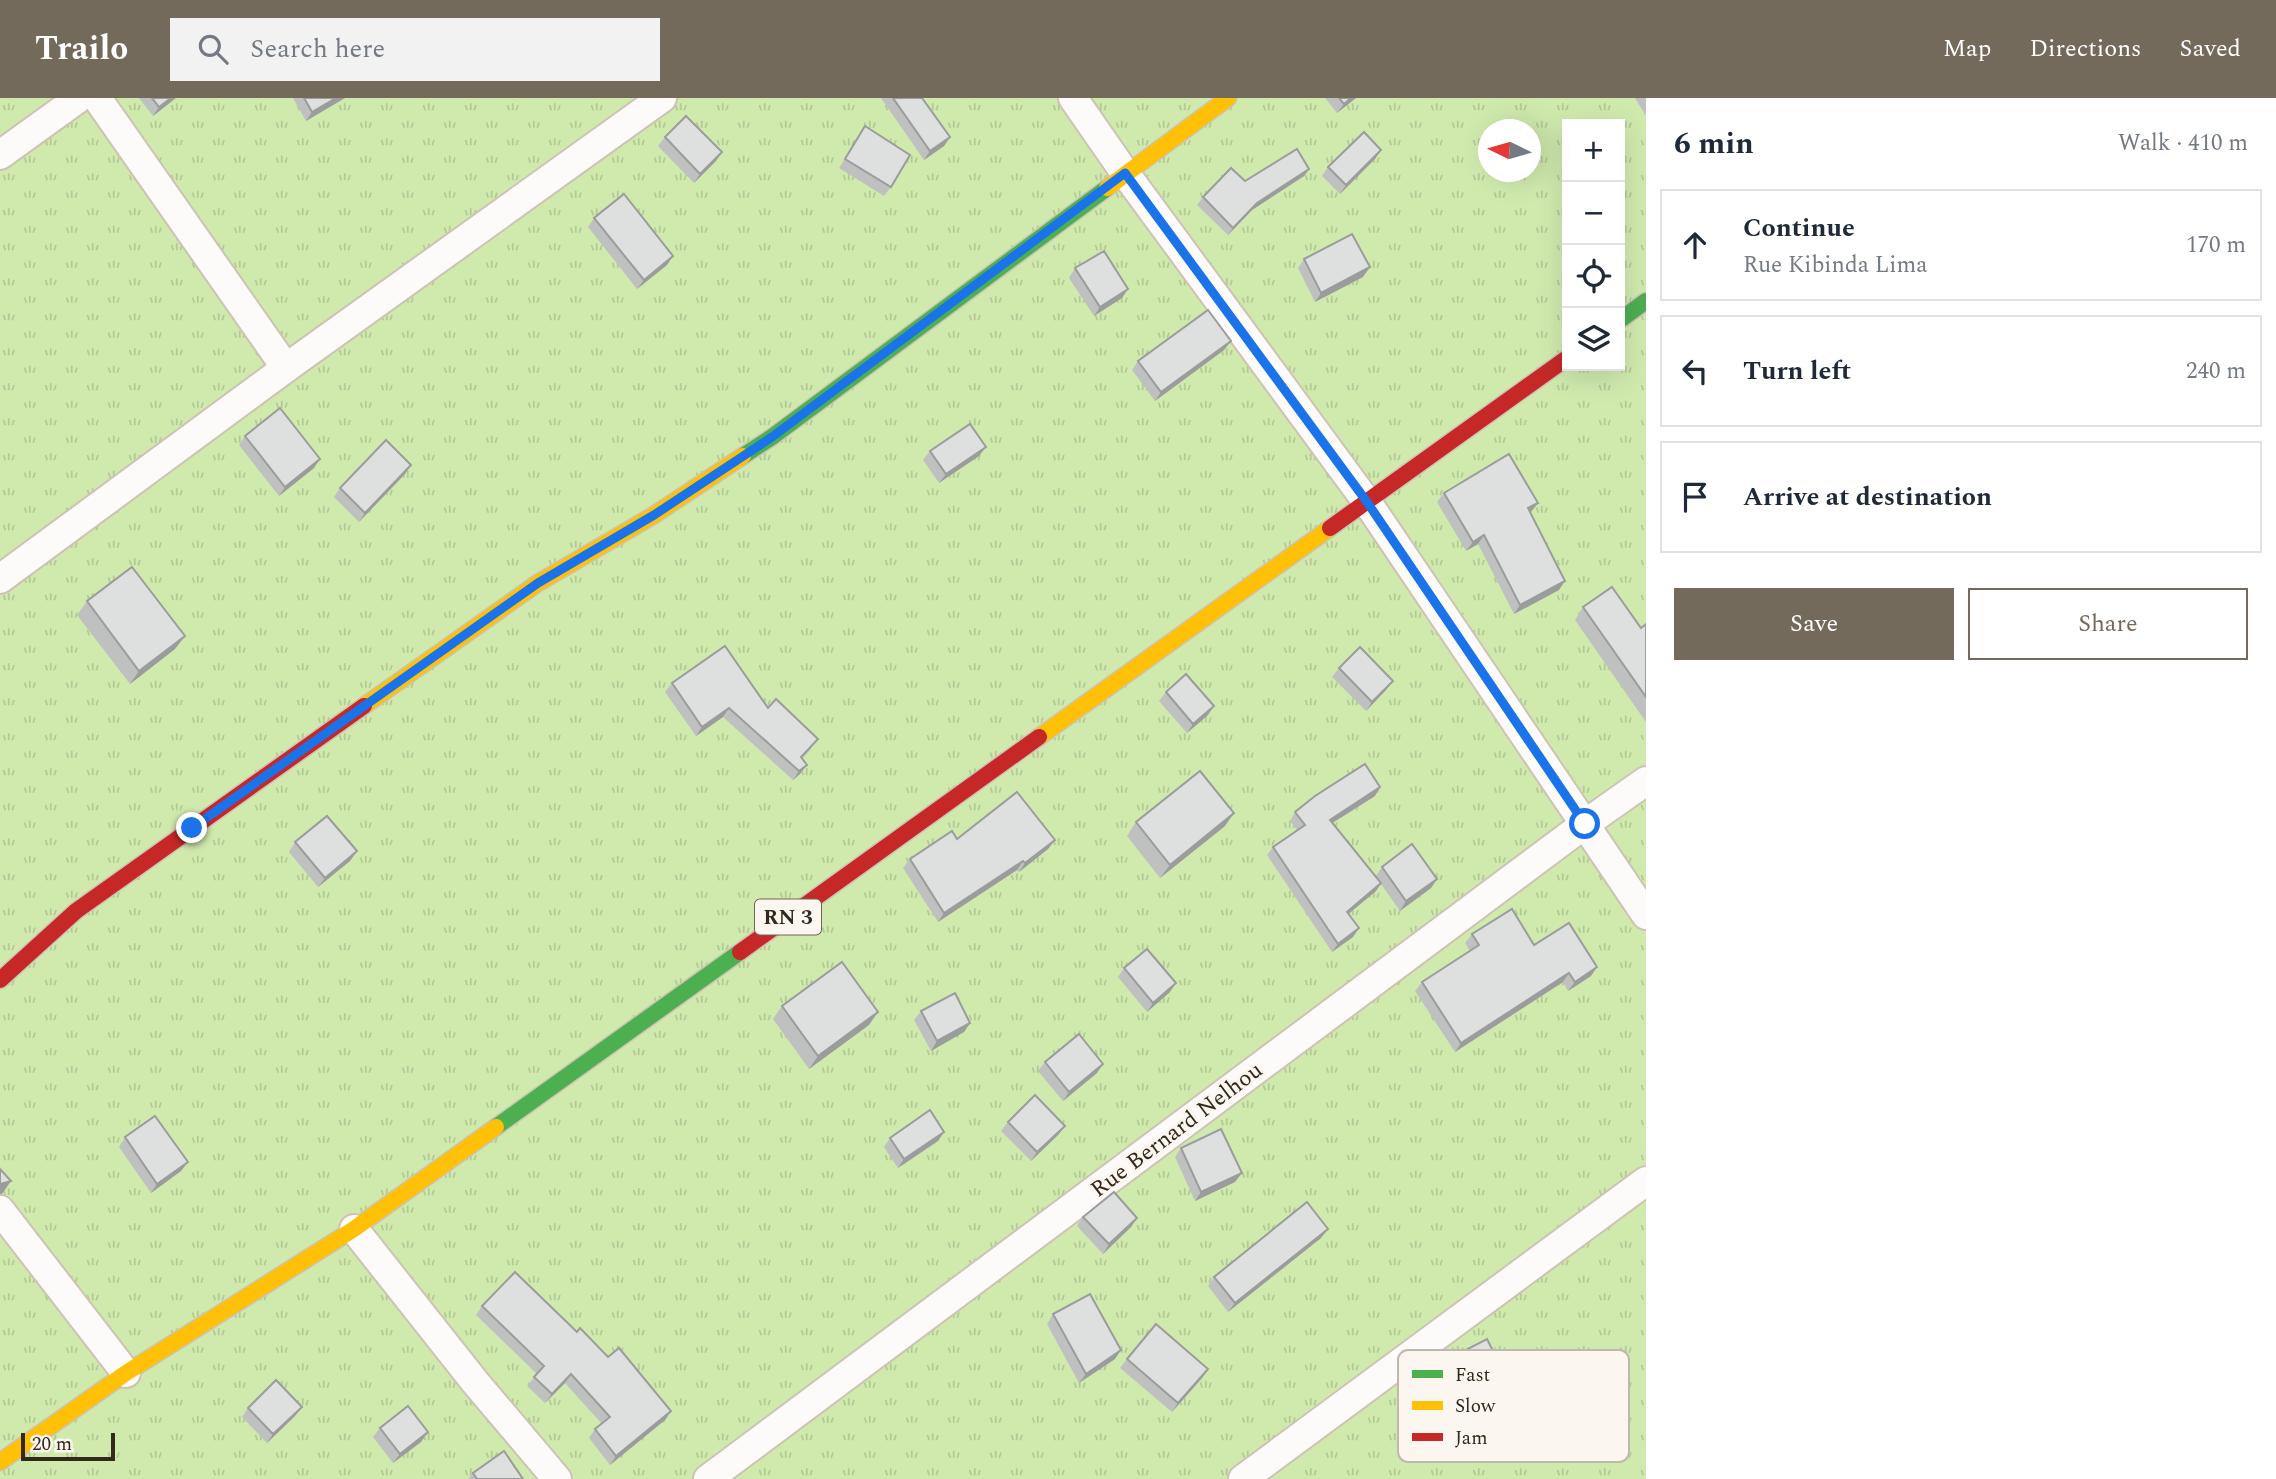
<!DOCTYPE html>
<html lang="en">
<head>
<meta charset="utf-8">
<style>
  :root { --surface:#fff; --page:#f2f2f3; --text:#1f2937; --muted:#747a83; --line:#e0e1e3; --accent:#746a5c }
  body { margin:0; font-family:Spectral,serif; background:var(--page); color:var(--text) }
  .controls { position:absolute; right:21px; top:21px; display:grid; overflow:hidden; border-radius:0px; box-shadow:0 7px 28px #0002 }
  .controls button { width:63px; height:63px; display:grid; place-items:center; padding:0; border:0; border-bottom:2px solid var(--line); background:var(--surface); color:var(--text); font:35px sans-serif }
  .compass { position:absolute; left:1478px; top:21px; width:63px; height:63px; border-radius:50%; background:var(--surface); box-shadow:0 7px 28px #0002; rotate:275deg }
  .scale { position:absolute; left:21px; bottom:18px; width:94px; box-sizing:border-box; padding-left:7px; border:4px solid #32281b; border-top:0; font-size:19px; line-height:24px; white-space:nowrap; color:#32281b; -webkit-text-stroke:5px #fbf6ef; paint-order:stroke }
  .stop { position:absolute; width:21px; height:21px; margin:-16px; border:5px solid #1a73e8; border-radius:50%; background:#fff }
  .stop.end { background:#1a73e8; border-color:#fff; box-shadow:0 2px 7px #0008 }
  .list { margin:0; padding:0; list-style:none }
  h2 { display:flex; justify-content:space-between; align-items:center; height:91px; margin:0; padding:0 28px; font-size:30px }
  h2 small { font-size:23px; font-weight:400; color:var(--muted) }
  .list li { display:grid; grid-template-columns:46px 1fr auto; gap:21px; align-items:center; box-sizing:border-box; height:112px; margin:0 14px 14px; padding:0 14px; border:2px solid var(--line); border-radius:0px }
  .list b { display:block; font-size:26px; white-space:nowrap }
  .list p { margin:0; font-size:23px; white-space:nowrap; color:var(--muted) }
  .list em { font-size:23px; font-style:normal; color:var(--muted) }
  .actions { display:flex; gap:14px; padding:21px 28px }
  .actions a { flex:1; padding:16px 0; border:2px solid var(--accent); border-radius:0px; text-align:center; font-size:24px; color:var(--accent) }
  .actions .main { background:var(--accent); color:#fff }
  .icon { flex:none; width:38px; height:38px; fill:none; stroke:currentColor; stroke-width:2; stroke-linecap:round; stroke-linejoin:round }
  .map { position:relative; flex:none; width:1646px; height:1381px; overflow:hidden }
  header { display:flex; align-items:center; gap:42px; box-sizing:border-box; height:98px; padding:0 35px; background:var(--accent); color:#fff }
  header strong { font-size:33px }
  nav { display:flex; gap:38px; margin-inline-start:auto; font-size:24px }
  .search { width:490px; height:63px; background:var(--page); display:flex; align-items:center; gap:18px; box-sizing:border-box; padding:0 24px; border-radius:0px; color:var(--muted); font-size:26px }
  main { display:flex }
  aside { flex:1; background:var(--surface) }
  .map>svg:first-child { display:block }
  .grass { fill:url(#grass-tufts); fill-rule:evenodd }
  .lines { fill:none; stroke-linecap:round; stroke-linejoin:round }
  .street-casing { stroke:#cdc3b5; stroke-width:32 }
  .fast-casing { stroke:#cdc3b5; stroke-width:19 }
  .slow-casing { stroke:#cdc3b5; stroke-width:19 }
  .jam-casing { stroke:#cdc3b5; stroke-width:19 }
  .street { stroke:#fdfbf9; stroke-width:28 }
  .fast { stroke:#4caf50; stroke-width:16 }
  .slow { stroke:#ffc107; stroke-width:16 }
  .jam { stroke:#c62828; stroke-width:16 }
  .wall { fill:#bfc0c0 }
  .shaded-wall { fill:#9b9c9c }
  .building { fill:#dedfdf; stroke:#9b9c9c; stroke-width:2 }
  .route { stroke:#1a73e8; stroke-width:9 }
  .labels { text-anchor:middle; stroke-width:6; stroke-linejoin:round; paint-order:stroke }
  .shield { fill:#fbf6ef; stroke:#6e665b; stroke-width:2 }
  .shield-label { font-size:21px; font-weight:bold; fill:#32281b }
  .street-label { font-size:23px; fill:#32281b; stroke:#fbf6ef }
  .key { fill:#fbf6ef; stroke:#bfb8af; stroke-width:2 }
  .key-label { font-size:19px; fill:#32281b }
</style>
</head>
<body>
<header>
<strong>Trailo</strong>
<div class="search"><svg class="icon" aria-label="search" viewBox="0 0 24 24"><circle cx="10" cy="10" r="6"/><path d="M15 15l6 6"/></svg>Search here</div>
<nav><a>Map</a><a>Directions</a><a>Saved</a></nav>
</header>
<main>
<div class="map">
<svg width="1646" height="1381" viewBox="0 0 1646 1381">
  <defs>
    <pattern id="grass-tufts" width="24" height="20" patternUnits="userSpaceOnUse" patternTransform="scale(1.75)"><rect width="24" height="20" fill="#d0eaae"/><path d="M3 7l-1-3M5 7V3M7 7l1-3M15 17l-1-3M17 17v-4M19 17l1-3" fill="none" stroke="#b3c995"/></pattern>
  </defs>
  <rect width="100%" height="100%" fill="#f0e5d6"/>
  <!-- grass -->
  <path class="grass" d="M0 0H1646V1381H0ZM1567 26H1620V268H1567ZM1489 32H1531V74H1489Z"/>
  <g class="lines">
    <defs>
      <g id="street">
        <path d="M97 0 286 270"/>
        <path d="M1073 0 1125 75 1367 404 1646 817"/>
        <path d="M0 57 79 0"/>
        <path d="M0 481 286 270 662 0"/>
        <path d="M0 1112 126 1275"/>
        <path d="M354 1131 475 1284 557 1381"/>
        <path d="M708 1381 1585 726 1646 683"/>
        <path d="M1243 1381 1646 1083"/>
      </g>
      <g id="fast">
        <path d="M1620 222 1646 203"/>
        <path d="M743 358 772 339 1107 90"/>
        <path d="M496 1029 740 854"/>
      </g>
      <g id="slow">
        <path d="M1107 90 1228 0"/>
        <path d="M364 608 538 485 654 417 743 358"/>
        <path d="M1039 639 1330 430"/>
        <path d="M0 1364 126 1275 354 1131 496 1029"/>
      </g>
      <g id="jam">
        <path d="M1330 430 1567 260"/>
        <path d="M740 854 1039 639"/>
        <path d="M0 882 76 813 364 608"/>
      </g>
    </defs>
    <!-- street casing -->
    <use href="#street" class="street-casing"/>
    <!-- fast casing -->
    <use href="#fast" class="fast-casing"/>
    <!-- slow casing -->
    <use href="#slow" class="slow-casing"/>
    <!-- jam casing -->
    <use href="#jam" class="jam-casing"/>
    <!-- street -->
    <use href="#street" class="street"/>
    <!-- fast -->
    <use href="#fast" class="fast"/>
    <!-- slow -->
    <use href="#slow" class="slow"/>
    <!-- jam -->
    <use href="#jam" class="jam"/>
  </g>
  <!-- wall -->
  <g class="wall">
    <path d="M139 0H176L153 18Z"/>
    <path d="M293 0H345L306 23Z"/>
    <path d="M881 0H923L922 1 950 39 944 48 924 62Z"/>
    <path d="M1325 0H1356L1337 15Z"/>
    <path d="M1635 0H1646V18Z"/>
    <path d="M865 28 891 89 884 98 839 70Z"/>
    <path d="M665 39 716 63 694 85 658 48Z"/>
    <path d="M1375 61 1340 96 1322 78 1328 69Z"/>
    <path d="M1309 71 1304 78 1252 112 1228 137 1197 107 1203 99 1245 83Z"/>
    <path d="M594 120 673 158 667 167 637 191 588 129Z"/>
    <path d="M1304 161 1363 179 1315 204 1298 170Z"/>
    <path d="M1075 170 1122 200 1094 218 1069 180Z"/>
    <path d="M1231 243 1224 252 1155 303 1132 272 1138 263Z"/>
    <path d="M245 338 314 370 279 398 239 347Z"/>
    <path d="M930 353 979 358 939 385 923 362Z"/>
    <path d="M411 367 405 376 359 424 334 399 340 390Z"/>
    <path d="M1444 395 1538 405 1530 414 1559 492 1514 516 1478 446 1466 453 1437 404Z"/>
    <path d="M87 503 175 551 130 586 77 517Z"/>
    <path d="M1583 509 1641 530 1646 526V624L1575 522Z"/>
    <path d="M1339 570 1393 583 1386 592 1366 613 1332 579Z"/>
    <path d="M672 585 768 610 812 650 802 661 800 676 793 682 723 619 696 638 665 594Z"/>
    <path d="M1166 594 1208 617 1187 635 1159 603Z"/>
    <path d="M1375 698 1333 725 1376 778 1382 769 1437 781 1431 790 1400 813 1381 786 1376 793 1349 816 1359 830 1353 839 1332 854 1267 757 1273 749 1297 732 1290 723 1295 714Z"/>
    <path d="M1136 724 1225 728 1160 780 1127 738Z"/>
    <path d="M957 741 1055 742 1048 751 1019 774 1017 772 938 824 903 770 910 761Z"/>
    <path d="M295 744 357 753 350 763 318 789 289 754Z"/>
    <path d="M1472 836 1534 847 1591 878 1568 893 1563 884 1455 954 1415 893 1422 884 1470 853 1465 845Z"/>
    <path d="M1124 870 1170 894 1147 914 1118 879Z"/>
    <path d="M782 908 869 927 809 971 773 921Z"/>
    <path d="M921 913 970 925 964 934 931 953 914 922Z"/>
    <path d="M1045 964 1097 975 1063 1003 1038 973Z"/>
    <path d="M1008 1024 1065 1028 1058 1037 1031 1063 1001 1033Z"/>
    <path d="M944 1034 938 1043 898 1070 884 1049 890 1040Z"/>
    <path d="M125 1039 188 1064 181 1073 151 1095 119 1049Z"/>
    <path d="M1181 1050 1235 1084 1195 1103 1175 1059Z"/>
    <path d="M1083 1119 1137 1120 1131 1129 1103 1156 1077 1128Z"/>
    <path d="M1321 1140 1228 1214 1208 1188 1214 1179Z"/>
    <path d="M482 1208 577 1234 671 1313 665 1322 610 1367 589 1340 595 1331 602 1326 565 1285 545 1305 527 1288 537 1276 476 1217Z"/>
    <path d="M1053 1216 1115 1261 1079 1285 1047 1226Z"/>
    <path d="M1127 1261 1208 1271 1202 1280 1172 1314 1120 1270Z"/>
    <path d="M1415 1278 1508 1316 1437 1352 1406 1291Z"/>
    <path d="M248 1310 295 1318 267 1345 242 1319Z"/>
    <path d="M380 1330 421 1344 393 1365 373 1339Z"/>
    <path d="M473 1375 523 1381H468Z"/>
  </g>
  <!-- shaded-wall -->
  <g class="shaded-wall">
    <path d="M171 0H176L153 18 159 9Z"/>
    <path d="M336 0H345L306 23 312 14Z"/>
    <path d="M1351 0H1356L1337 15 1344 6Z"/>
    <path d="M950 39 944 48 924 62 930 53Z"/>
    <path d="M1381 52 1375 61 1340 96 1346 87Z"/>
    <path d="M722 54 716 63 694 85 700 76Z"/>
    <path d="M1309 71 1304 78 1252 112 1228 137 1233 130 1257 105Z"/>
    <path d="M673 158 667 167 637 191 644 182Z"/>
    <path d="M1370 169 1363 179 1315 204 1321 195Z"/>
    <path d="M1128 191 1122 200 1094 218 1100 209Z"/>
    <path d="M1231 243 1224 252 1155 303 1161 294Z"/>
    <path d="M986 349 979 358 939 385 946 376Z"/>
    <path d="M320 361 314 370 279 398 285 389Z"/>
    <path d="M411 367 405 376 359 424 365 415Z"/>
    <path d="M1538 405 1531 414 1522 420 1528 410Z"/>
    <path d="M1484 437 1478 446 1466 453 1473 444Z"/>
    <path d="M1565 483 1559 492 1514 516 1520 507Z"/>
    <path d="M185 538 175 551 130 586 139 573Z"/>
    <path d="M1393 583 1386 592 1366 613 1372 604Z"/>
    <path d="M1214 608 1208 617 1187 635 1193 626Z"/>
    <path d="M729 610 723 619 696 638 702 629Z"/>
    <path d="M807 667 800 676 793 682 799 673Z"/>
    <path d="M1380 689 1375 698 1324 730 1330 722Z"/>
    <path d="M1234 715 1225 728 1160 780 1170 767Z"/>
    <path d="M1055 742 1048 751 1019 774 1025 765Z"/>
    <path d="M357 753 350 763 318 789 325 780Z"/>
    <path d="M1023 763 1017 772 938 824 944 815Z"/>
    <path d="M1437 781 1431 790 1400 813 1406 803Z"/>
    <path d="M1381 785 1376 793 1341 822 1347 814Z"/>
    <path d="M1359 830 1353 839 1332 854 1338 846Z"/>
    <path d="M1597 869 1591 878 1568 893 1575 884Z"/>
    <path d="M1569 875 1563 884 1455 954 1461 945Z"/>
    <path d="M1176 885 1170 894 1147 914 1153 905Z"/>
    <path d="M878 914 869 927 809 971 818 958Z"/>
    <path d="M970 925 964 934 931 953 937 943Z"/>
    <path d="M1103 966 1097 975 1063 1003 1069 994Z"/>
    <path d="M1065 1028 1058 1037 1031 1063 1037 1054Z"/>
    <path d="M944 1034 938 1043 898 1070 904 1061Z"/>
    <path d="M188 1064 181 1073 151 1095 157 1086Z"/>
    <path d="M1242 1075 1235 1084 1195 1103 1201 1094Z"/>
    <path d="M11 1083 2 1096H0V1086Z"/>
    <path d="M1137 1120 1131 1129 1103 1156 1109 1146Z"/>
    <path d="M1328 1131 1321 1140 1228 1214 1235 1205Z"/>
    <path d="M1121 1252 1115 1261 1079 1285 1086 1276Z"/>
    <path d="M1208 1271 1202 1280 1172 1314 1178 1305Z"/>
    <path d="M571 1276 565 1285 545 1305 552 1296Z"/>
    <path d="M1518 1303 1508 1316 1437 1352 1446 1338Z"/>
    <path d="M302 1309 295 1318 267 1345 273 1336Z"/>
    <path d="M671 1313 665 1322 610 1367 616 1358Z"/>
    <path d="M428 1334 421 1344 393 1365 400 1356Z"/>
  </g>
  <!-- building -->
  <g class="building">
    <path d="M152 0H171L159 9Z"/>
    <path d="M304 0H336L312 14Z"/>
    <path d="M893 0H922L950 39 930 53Z"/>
    <path d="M1339 0H1351L1344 6Z"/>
    <path d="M686 18 722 54 700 76 665 39Z"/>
    <path d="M865 28 910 57 891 89 845 61Z"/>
    <path d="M1364 34 1381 52 1346 87 1328 69Z"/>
    <path d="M1297 51 1309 71 1257 105 1233 130 1203 99 1231 70 1245 83Z"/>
    <path d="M624 96 673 158 644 182 594 120Z"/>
    <path d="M1352 136 1370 169 1321 195 1304 161Z"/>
    <path d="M1104 153 1128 191 1100 209 1075 170Z"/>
    <path d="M1208 212 1231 243 1161 294 1138 263Z"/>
    <path d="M280 310 320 361 285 389 245 338Z"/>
    <path d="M970 326 986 349 946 376 930 353Z"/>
    <path d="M386 342 411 367 365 415 340 390Z"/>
    <path d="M1509 356 1538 405 1528 410 1565 483 1520 507 1484 437 1473 444 1444 395Z"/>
    <path d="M132 469 185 538 139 573 87 503Z"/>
    <path d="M1612 489 1641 530 1646 526V599L1583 509Z"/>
    <path d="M725 548 768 610 776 601 818 641 801 659 807 667 799 673 729 610 702 629 672 585Z"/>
    <path d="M1360 549 1393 583 1372 604 1339 570Z"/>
    <path d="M1186 576 1214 608 1193 626 1166 594Z"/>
    <path d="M1365 666 1380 689 1330 722 1381 785 1347 814 1359 830 1338 846 1273 749 1305 727 1295 714 1315 698Z"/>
    <path d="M1200 673 1234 715 1170 767 1136 724Z"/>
    <path d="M1017 694 1055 742 1025 765 1023 763 944 815 910 761 952 733 957 741Z"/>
    <path d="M327 718 357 753 325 780 295 744Z"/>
    <path d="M1412 746 1437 781 1406 803 1382 769Z"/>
    <path d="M1512 811 1534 847 1569 825 1597 869 1575 884 1569 875 1461 945 1422 884 1479 847 1472 836Z"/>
    <path d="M1147 851 1176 885 1153 905 1124 870Z"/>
    <path d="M842 864 878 914 818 958 782 908Z"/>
    <path d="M955 895 970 925 937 943 921 913Z"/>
    <path d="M1079 936 1103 966 1069 994 1045 964Z"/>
    <path d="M1035 997 1065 1028 1037 1054 1008 1024Z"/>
    <path d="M930 1012 944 1034 904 1061 890 1040Z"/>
    <path d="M155 1018 188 1064 157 1086 125 1039Z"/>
    <path d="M1221 1031 1242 1075 1201 1094 1181 1050Z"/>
    <path d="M0 1071 11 1083 0 1086Z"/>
    <path d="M1114 1094 1137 1120 1109 1146 1083 1119Z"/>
    <path d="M1307 1104 1328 1131 1235 1205 1214 1179Z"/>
    <path d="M515 1174 577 1234 580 1230 608 1259 619 1250 671 1313 616 1358 595 1331 610 1319 571 1276 552 1296 534 1279 544 1268 482 1208Z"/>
    <path d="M1090 1196 1121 1252 1086 1276 1053 1216Z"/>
    <path d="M1156 1226 1208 1271 1178 1305 1127 1261Z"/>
    <path d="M1487 1241 1518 1303 1446 1338 1415 1278Z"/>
    <path d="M276 1282 302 1309 273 1336 248 1310Z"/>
    <path d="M408 1308 428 1334 400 1356 380 1330Z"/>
    <path d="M504 1353 523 1381H477L473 1375Z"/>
  </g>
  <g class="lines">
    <!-- route -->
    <path class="route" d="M192 730 538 485 654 417 772 339 1125 75 1367 404 1585 726"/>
  </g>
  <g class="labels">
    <!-- shield labels -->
    <rect class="shield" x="755" y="801.5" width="66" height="35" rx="5"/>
    <g class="shield-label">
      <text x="788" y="826">RN 3</text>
    </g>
    <!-- street labels -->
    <g class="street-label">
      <text transform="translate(1176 1031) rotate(-37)" y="8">Rue Bernard Nelhou</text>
    </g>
  </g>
  <!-- legend -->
  <rect x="1398" y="1252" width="231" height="112" rx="10" class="key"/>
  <rect x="1412" y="1272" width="31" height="8" fill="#4caf50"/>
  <rect x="1412" y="1303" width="31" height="9" fill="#ffc107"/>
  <rect x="1412" y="1335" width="31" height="8" fill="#c62828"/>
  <g class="key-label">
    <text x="1455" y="1283">Fast</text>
    <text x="1455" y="1314">Slow</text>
    <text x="1455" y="1346">Jam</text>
  </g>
</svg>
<div class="controls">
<button>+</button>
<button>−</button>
<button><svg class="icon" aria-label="locate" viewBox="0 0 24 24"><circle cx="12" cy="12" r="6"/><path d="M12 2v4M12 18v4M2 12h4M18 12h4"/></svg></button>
<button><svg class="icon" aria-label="layers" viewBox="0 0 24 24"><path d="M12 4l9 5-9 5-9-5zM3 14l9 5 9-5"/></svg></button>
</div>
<svg class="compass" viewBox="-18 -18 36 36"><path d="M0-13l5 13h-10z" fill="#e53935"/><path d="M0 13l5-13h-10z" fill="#747a83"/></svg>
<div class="scale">20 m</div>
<div class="stop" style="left:1585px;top:726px"></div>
<div class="stop end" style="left:192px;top:730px"></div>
</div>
<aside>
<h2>6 min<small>Walk · 410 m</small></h2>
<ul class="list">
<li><svg class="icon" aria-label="ahead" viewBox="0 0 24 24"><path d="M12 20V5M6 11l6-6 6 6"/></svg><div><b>Continue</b><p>Rue Kibinda Lima</p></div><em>170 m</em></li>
<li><svg class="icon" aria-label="left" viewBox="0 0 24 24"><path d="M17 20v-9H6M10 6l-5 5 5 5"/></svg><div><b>Turn left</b></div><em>240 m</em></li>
<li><svg class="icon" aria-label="arrive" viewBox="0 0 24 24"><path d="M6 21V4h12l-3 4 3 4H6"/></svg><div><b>Arrive at destination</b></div></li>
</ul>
<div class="actions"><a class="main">Save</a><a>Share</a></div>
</aside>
</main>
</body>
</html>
